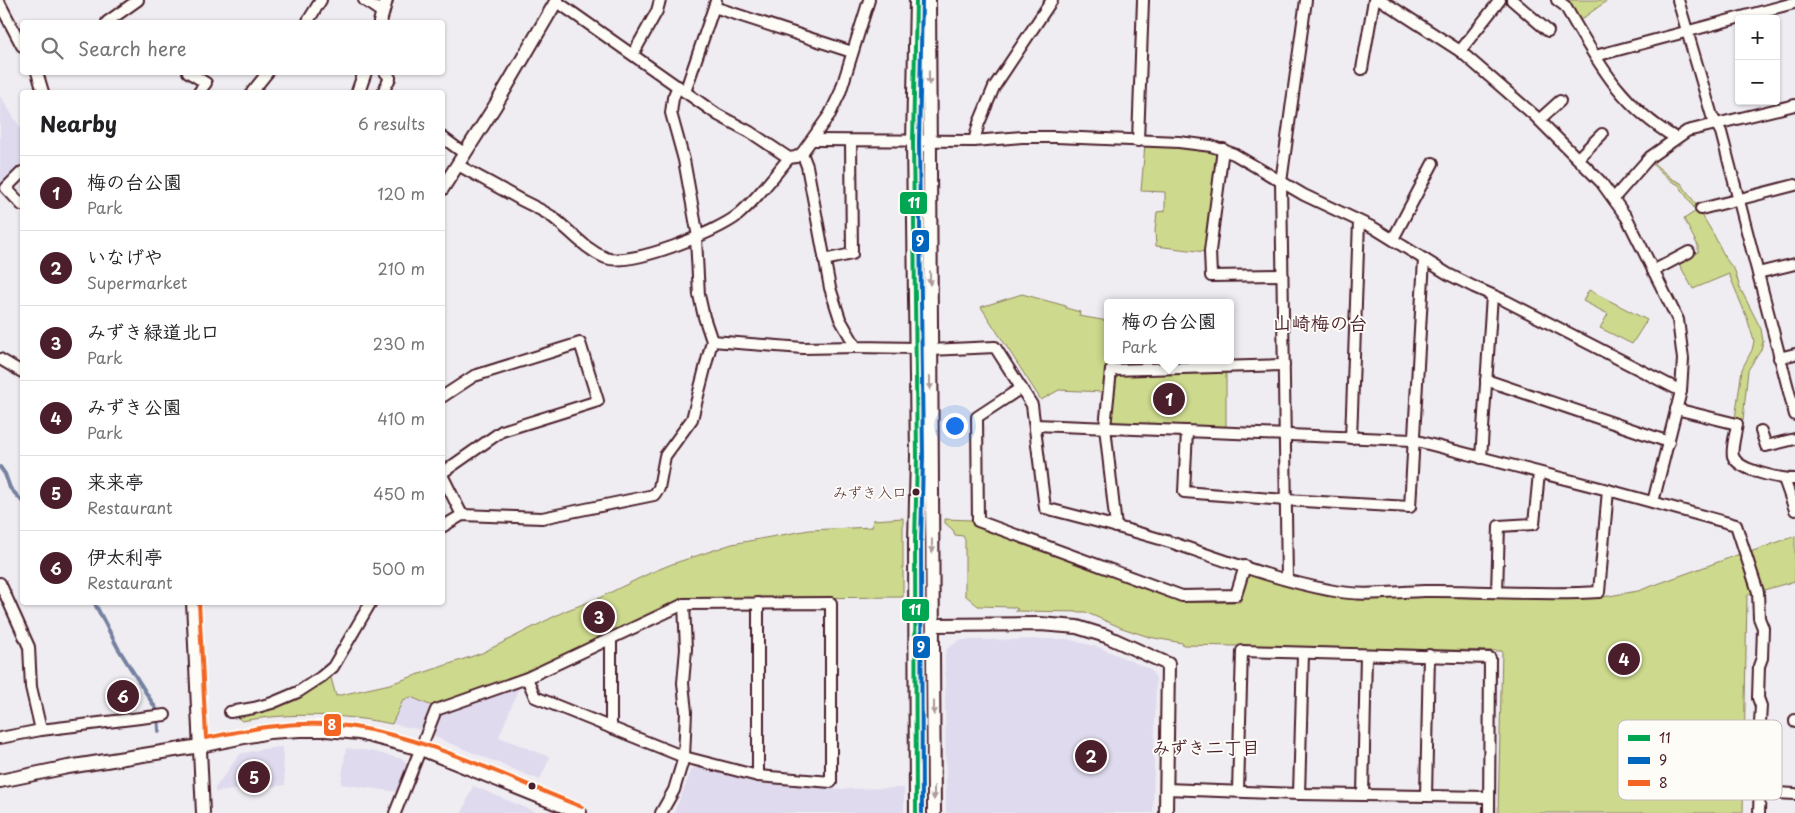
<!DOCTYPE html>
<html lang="en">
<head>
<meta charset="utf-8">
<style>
  :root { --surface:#fff; --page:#f2f2f2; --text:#202124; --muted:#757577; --line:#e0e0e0; --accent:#4a1f2b }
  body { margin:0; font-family:"Playpen Sans","Klee One",sans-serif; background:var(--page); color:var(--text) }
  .controls { position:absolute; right:15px; top:15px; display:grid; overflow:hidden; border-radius:5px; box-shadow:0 1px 4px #0004 }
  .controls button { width:45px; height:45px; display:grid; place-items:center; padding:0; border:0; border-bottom:1px solid var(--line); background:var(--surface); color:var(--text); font:25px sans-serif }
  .you { position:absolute; left:954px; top:425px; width:18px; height:18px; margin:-12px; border:4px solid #fff; border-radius:50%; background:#1a73e8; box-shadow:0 0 0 8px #1a73e833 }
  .badge { display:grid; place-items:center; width:32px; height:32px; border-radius:50%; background:var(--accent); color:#fff; font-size:16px; font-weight:700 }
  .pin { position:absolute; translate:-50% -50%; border:2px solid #fff; box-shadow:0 1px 5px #0006 }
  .popup { position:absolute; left:1104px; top:299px; width:130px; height:65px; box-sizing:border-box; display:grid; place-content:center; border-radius:5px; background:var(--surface); filter:drop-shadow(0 1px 4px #0005); font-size:16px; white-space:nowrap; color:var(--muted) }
  .popup b { font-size:19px; color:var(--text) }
  .popup::after { content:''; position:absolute; left:50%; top:100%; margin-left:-10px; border:10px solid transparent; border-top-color:var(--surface) }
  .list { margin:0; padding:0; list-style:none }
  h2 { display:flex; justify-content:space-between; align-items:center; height:65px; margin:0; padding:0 20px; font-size:21px }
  h2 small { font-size:16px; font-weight:400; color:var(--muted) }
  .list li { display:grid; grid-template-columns:32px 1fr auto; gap:15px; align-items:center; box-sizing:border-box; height:75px; padding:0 20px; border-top:1px solid var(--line) }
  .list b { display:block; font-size:19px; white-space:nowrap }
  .list p { margin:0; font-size:16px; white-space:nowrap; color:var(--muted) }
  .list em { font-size:16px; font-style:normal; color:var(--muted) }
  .icon { flex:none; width:28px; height:28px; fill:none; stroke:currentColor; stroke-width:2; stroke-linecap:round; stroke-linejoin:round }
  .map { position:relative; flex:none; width:1795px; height:813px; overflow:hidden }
  .search { position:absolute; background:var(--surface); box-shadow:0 1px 4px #0004; left:20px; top:20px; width:425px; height:55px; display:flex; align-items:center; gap:12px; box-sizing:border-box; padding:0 18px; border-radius:5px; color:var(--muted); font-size:19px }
  .panel { position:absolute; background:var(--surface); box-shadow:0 1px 4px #0004; left:20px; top:90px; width:425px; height:515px; border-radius:5px }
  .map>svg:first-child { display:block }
  .built { fill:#dfdaed }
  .green { fill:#cdd98c; stroke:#8c7c5c }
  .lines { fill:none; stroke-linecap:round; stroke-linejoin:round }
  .stream { stroke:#7681a1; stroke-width:4 }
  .minor-casing { stroke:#4a1f2b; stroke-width:14 }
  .tertiary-casing { stroke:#4a1f2b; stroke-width:16 }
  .minor { stroke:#fdfcf7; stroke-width:10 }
  .tertiary { stroke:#fdfcf7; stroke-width:12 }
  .bus-1-casing { stroke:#fdfcf7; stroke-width:8 }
  .bus-2-casing { stroke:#fdfcf7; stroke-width:8 }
  .bus-3-casing { stroke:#fdfcf7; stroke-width:8 }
  .bus-1 { stroke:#00a651; stroke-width:4 }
  .bus-2 { stroke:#0065bd; stroke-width:4 }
  .bus-3 { stroke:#f26522; stroke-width:4 }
  .oneway { fill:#ac999b }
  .bus-dot { fill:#4a1f2b; stroke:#fdfcf7; stroke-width:2 }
  .labels { text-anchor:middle; stroke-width:4; stroke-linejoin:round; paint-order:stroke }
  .bus-label { font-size:15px; fill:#4a1f2b; stroke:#fdfcf7; text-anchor:end }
  .neighbourhood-label { font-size:18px; font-weight:bold; fill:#4a1f2b; stroke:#fdfcf7 }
  .quarter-label { font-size:19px; font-weight:bold; fill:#4a1f2b; stroke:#fdfcf7 }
  .key { fill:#fdfcf7; stroke:#c7baba; stroke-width:1 }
  .key-label { font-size:14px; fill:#4a1f2b }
  .line-badge { stroke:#fdfcf7; stroke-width:2 }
  .badge-label { font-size:14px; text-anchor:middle; font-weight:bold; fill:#fff }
</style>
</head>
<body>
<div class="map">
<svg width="1795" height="813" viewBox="0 0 1795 813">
  <rect width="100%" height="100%" fill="#efedf2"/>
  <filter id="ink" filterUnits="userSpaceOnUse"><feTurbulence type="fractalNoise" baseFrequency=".02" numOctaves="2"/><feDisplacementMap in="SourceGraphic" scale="10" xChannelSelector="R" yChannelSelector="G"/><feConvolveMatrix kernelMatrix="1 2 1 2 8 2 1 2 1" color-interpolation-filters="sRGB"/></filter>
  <g filter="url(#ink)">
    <!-- built -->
    <g class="built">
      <path d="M0 96 22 130V166L0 189Z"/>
      <path d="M1067 639 1098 647 1150 669 1156 678 1153 813H946L945 655 947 649 960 640Z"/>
      <path d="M520 685 499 737 550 757 540 780 437 738 432 733 439 718 442 714Z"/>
      <path d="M411 697 432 706 422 730 393 724 403 700Z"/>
      <path d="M282 747 285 785 215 792V788L240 754 262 749Z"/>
      <path d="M346 748 370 751 403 759 408 766 398 792 341 784Z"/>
      <path d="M697 767 758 782 837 789 904 788V813H674L692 769Z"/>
      <path d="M473 786 538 813H462Z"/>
    </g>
    <!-- green -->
    <g class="green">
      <path d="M1568 0H1608L1579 21 1566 3Z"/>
      <path d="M1145 144 1213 150 1216 155 1205 252 1156 246 1155 231 1157 212 1165 211V192L1141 191Z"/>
      <path d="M1651 161 1672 179 1681 183 1693 200 1714 235 1726 259 1735 271 1740 288 1761 329 1763 341 1761 350 1748 370 1743 420 1735 419 1742 369 1752 350 1754 341 1747 318 1729 274 1693 289 1678 262 1698 252V246L1684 219 1696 211 1679 185 1671 181 1650 162Z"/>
      <path d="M1589 290 1647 320 1632 344 1600 328 1608 314 1583 301Z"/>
      <path d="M1022 294 1066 306V308L1080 312 1079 316 1108 321V360H1173V362L1106 365 1103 392 1059 390 1041 400 981 307Z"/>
      <path d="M1226 371V427L1113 424 1110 420 1115 378 1119 375Z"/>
      <path d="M903 518V597L682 599 532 669 479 690 432 706 411 697 403 700 392 724C342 714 293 712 242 721L234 715 325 677 331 678 336 696 390 684 482 653 565 611 599 598 650 573 672 564 732 544 809 530 872 527 873 520Z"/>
      <path d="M945 519 972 520 973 526 1180 601 1196 602H1240L1247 577 1251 574 1322 595 1358 600 1409 597 1565 599 1603 597 1638 591 1740 554 1753 593 1747 596 1743 813H1498L1502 651 1183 645 1182 643 1149 637 1122 628 1085 612 1015 611 1018 609 1013 607 978 606 965 595V540L963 536 955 535 953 530 945 523Z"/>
      <path d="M1795 536V581L1764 590 1750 552Z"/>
    </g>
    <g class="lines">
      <!-- stream -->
      <g class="stream">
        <path d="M0 467 5 474 10 488 22 501"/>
        <path d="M94 602 118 648 158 712 159 731"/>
      </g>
      <defs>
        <g id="minor">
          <path d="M364 0 383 13"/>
          <path d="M1381 0 1460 51 1534 115 1601 182 1627 218 1678 320 1683 359 1681 391 1653 502"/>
          <path d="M1512 0 1548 31"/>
          <path d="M1557 0 1565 6C1597 60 1619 105 1676 138"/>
          <path d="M1678 0 1712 116 1721 132 1795 415"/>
          <path d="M556 1 718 115 750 132 789 158 796 157 802 153 830 114 840 93 869 0"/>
          <path d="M0 4 22 46"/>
          <path d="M714 7 852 52"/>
          <path d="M308 21 321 0"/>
          <path d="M107 22 138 0"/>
          <path d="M1460 51 1500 0"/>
          <path d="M633 54 657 11 660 0"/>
          <path d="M1595 56 1794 3"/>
          <path d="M1362 69 1374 0"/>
          <path d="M37 72 43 92"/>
          <path d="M188 72 206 83 199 92"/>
          <path d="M678 86 673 98 671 113 684 160 698 237"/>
          <path d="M252 92 268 72"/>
          <path d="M383 92 390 78 385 72"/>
          <path d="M685 92 716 1"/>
          <path d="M1539 120 1560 101"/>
          <path d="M442 137 465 154"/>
          <path d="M813 140 974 141 1022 137H1056L1179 142 1211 146 1234 154 1304 195 1374 228 1448 274 1474 287 1506 301 1681 391"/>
          <path d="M974 141 979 123 994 87 1052 0"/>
          <path d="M1138 141 1143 0"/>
          <path d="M1223 149 1210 251 1211 276 1282 275"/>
          <path d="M802 153 807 166 830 288 840 319 856 347 917 348"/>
          <path d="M1578 158 1602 134"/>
          <path d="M458 165C479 177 500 188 521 200 531 205 542 210 551 216 570 230 584 249 606 258 631 267 717 232 738 215 757 199 773 177 789 158"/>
          <path d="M22 172 6 188 22 205"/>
          <path d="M1614 198 1650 157 1687 131 1795 105"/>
          <path d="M1701 209 1795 185"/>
          <path d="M1393 239 1433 163"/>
          <path d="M824 260 852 254 851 141"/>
          <path d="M1653 271 1689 252"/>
          <path d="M1758 273 1795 264"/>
          <path d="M712 341 803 348 856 347"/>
          <path d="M930 350 995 347 1032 405 1045 508C1088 519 1131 530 1173 543 1224 560 1276 580 1329 590 1361 597 1392 592 1424 591 1482 590 1540 596 1599 592L1608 490"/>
          <path d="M1779 358 1795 354"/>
          <path d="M0 359 22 372"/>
          <path d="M1486 380 1669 442"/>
          <path d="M1021 388 977 417 978 521 1182 596 1236 595 1245 566"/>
          <path d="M442 397 474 376 580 343 598 401 502 431 442 473"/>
          <path d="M1676 409 1737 424C1736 432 1731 449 1733 456 1738 471 1782 479 1795 479"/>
          <path d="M1035 425 1413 440 1608 490 1736 525 1758 592 1759 618 1763 628 1762 658 1759 666 1758 698 1761 706 1757 773 1760 781 1759 813"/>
          <path d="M1187 431 1184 492 1285 500 1410 507 1424 259"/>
          <path d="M1761 431 1766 446 1795 439"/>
          <path d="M1351 438 1359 222"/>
          <path d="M1481 458 1492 296"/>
          <path d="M442 475 462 515"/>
          <path d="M1784 479 1795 510"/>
          <path d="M442 527 462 515 542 518 654 495 659 488 665 456 692 419 712 341 704 317 699 295 696 238"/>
          <path d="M1116 527 1105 427 1111 370 1284 365"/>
          <path d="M1287 579 1281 182 1306 0"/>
          <path d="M0 583 29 647 31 687 41 730"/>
          <path d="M1497 592 1499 526 1534 524 1539 473"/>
          <path d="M758 603V776"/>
          <path d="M230 712 254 708 272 703 298 692 321 677 333 667 371 602"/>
          <path d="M1795 720V722"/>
          <path d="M611 728V639"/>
          <path d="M0 738 41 730 165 715"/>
          <path d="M1166 789 1299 794 1489 797"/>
          <path d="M1238 791 1242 651 1490 658 1489 813"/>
          <path d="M1760 792 1795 794"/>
          <path d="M1299 794 1303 654"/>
          <path d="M1363 795 1366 655"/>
          <path d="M1426 796 1429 655"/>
          <path d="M395 813 436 710 527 678 684 604 831 603V782L758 776 684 757 535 697 527 678"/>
          <path d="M661 813 674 790 684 757 686 712 683 683 686 649 684 604"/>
        </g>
        <g id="tertiary">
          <path d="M929 0 934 813"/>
          <path d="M380 22 386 0"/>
          <path d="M358 92 365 72"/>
          <path d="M442 189 495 106 557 0"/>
          <path d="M193 602 203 813"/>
          <path d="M934 625 1040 624 1077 627 1106 636 1168 664 1166 813"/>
          <path d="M0 781 68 767 200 746 269 732 300 730H326L359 733 421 749 580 813"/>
          <path d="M916 813 915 543 917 456 913 142 916 0"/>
        </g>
      </defs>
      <!-- minor casing -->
      <use href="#minor" class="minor-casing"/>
      <!-- tertiary casing -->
      <use href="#tertiary" class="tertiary-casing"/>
      <!-- minor -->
      <use href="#minor" class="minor"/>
      <!-- tertiary -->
      <use href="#tertiary" class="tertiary"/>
      <defs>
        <path id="bus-1" d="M916 0 913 142 917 456 915 543 916 813"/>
        <path id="bus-2" d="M922 0 919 142 923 456 921 543 922 813"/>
        <path id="bus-3" d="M199 602 206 738C246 730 285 722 326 724 412 729 503 776 582 807"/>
      </defs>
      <!-- bus-1 casing -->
      <use href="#bus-1" class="bus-1-casing"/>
      <!-- bus-2 casing -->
      <use href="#bus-2" class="bus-2-casing"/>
      <!-- bus-3 casing -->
      <use href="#bus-3" class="bus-3-casing"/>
      <!-- bus-1 -->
      <use href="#bus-1" class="bus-1"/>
      <!-- bus-2 -->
      <use href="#bus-2" class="bus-2"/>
      <!-- bus-3 -->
      <use href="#bus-3" class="bus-3"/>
    </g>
    <!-- one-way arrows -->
    <defs><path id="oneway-solid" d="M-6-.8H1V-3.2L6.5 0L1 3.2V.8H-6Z" transform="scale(1.25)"/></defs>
    <g class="oneway">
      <use href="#oneway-solid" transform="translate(929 78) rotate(89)"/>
      <use href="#oneway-solid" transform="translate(930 278) rotate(90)"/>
      <use href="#oneway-solid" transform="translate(930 383) rotate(90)"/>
      <use href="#oneway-solid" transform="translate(932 546) rotate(89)"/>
      <use href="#oneway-solid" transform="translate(934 708) rotate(90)"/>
      <use href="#oneway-solid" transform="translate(934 793) rotate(90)"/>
    </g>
  </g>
  <!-- markers -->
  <g class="bus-dot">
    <circle cx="916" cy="492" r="4.5"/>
    <circle cx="532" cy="786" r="4.5"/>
  </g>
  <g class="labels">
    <!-- bus labels -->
    <g class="bus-label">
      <text x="907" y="498">みずき入口</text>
    </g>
    <!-- neighbourhood labels -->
    <g class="neighbourhood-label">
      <text x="1206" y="754">みずき二丁目</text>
    </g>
    <!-- quarter labels -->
    <g class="quarter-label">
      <text x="1320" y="330">山崎梅の台</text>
    </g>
  </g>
  <!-- legend -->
  <rect x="1618" y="720" width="164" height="80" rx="8" class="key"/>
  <rect x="1628" y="735" width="22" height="6" fill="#00a651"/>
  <rect x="1628" y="757" width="22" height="7" fill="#0065bd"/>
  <rect x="1628" y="780" width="22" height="6" fill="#f26522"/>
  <g class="key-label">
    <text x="1659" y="743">11</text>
    <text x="1659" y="765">9</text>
    <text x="1659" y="788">8</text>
  </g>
  <g class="line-badge">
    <rect x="899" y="191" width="29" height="24" rx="5" fill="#00a651"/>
    <rect x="911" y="229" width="19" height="24" rx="5" fill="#0065bd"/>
    <rect x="901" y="598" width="29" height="24" rx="5" fill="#00a651"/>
    <rect x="912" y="635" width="19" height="24" rx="5" fill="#0065bd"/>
    <rect x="323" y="713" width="19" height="24" rx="5" fill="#f26522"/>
  </g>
  <g class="badge-label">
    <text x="914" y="208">11</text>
    <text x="920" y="246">9</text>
    <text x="915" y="615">11</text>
    <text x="921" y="652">9</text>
    <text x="332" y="730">8</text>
  </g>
</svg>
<div class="controls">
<button>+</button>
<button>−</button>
</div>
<div class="you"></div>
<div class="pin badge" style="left:1169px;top:399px">1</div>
<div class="popup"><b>梅の台公園</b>Park</div>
<div class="pin badge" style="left:1091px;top:756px">2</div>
<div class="pin badge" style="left:599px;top:617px">3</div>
<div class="pin badge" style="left:1624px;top:659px">4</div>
<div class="pin badge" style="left:254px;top:777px">5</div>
<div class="pin badge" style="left:123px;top:696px">6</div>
<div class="search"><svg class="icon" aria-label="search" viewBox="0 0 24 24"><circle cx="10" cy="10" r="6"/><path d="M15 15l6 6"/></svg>Search here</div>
<section class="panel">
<h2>Nearby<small>6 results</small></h2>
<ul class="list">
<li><span class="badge">1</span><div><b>梅の台公園</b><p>Park</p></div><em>120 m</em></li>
<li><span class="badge">2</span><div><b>いなげや</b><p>Supermarket</p></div><em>210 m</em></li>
<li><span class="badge">3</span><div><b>みずき緑道北口</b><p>Park</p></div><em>230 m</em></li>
<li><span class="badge">4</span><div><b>みずき公園</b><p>Park</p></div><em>410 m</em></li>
<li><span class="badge">5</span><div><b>来来亭</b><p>Restaurant</p></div><em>450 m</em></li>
<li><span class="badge">6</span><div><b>伊太利亭</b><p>Restaurant</p></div><em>500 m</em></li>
</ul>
</section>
</div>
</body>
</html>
